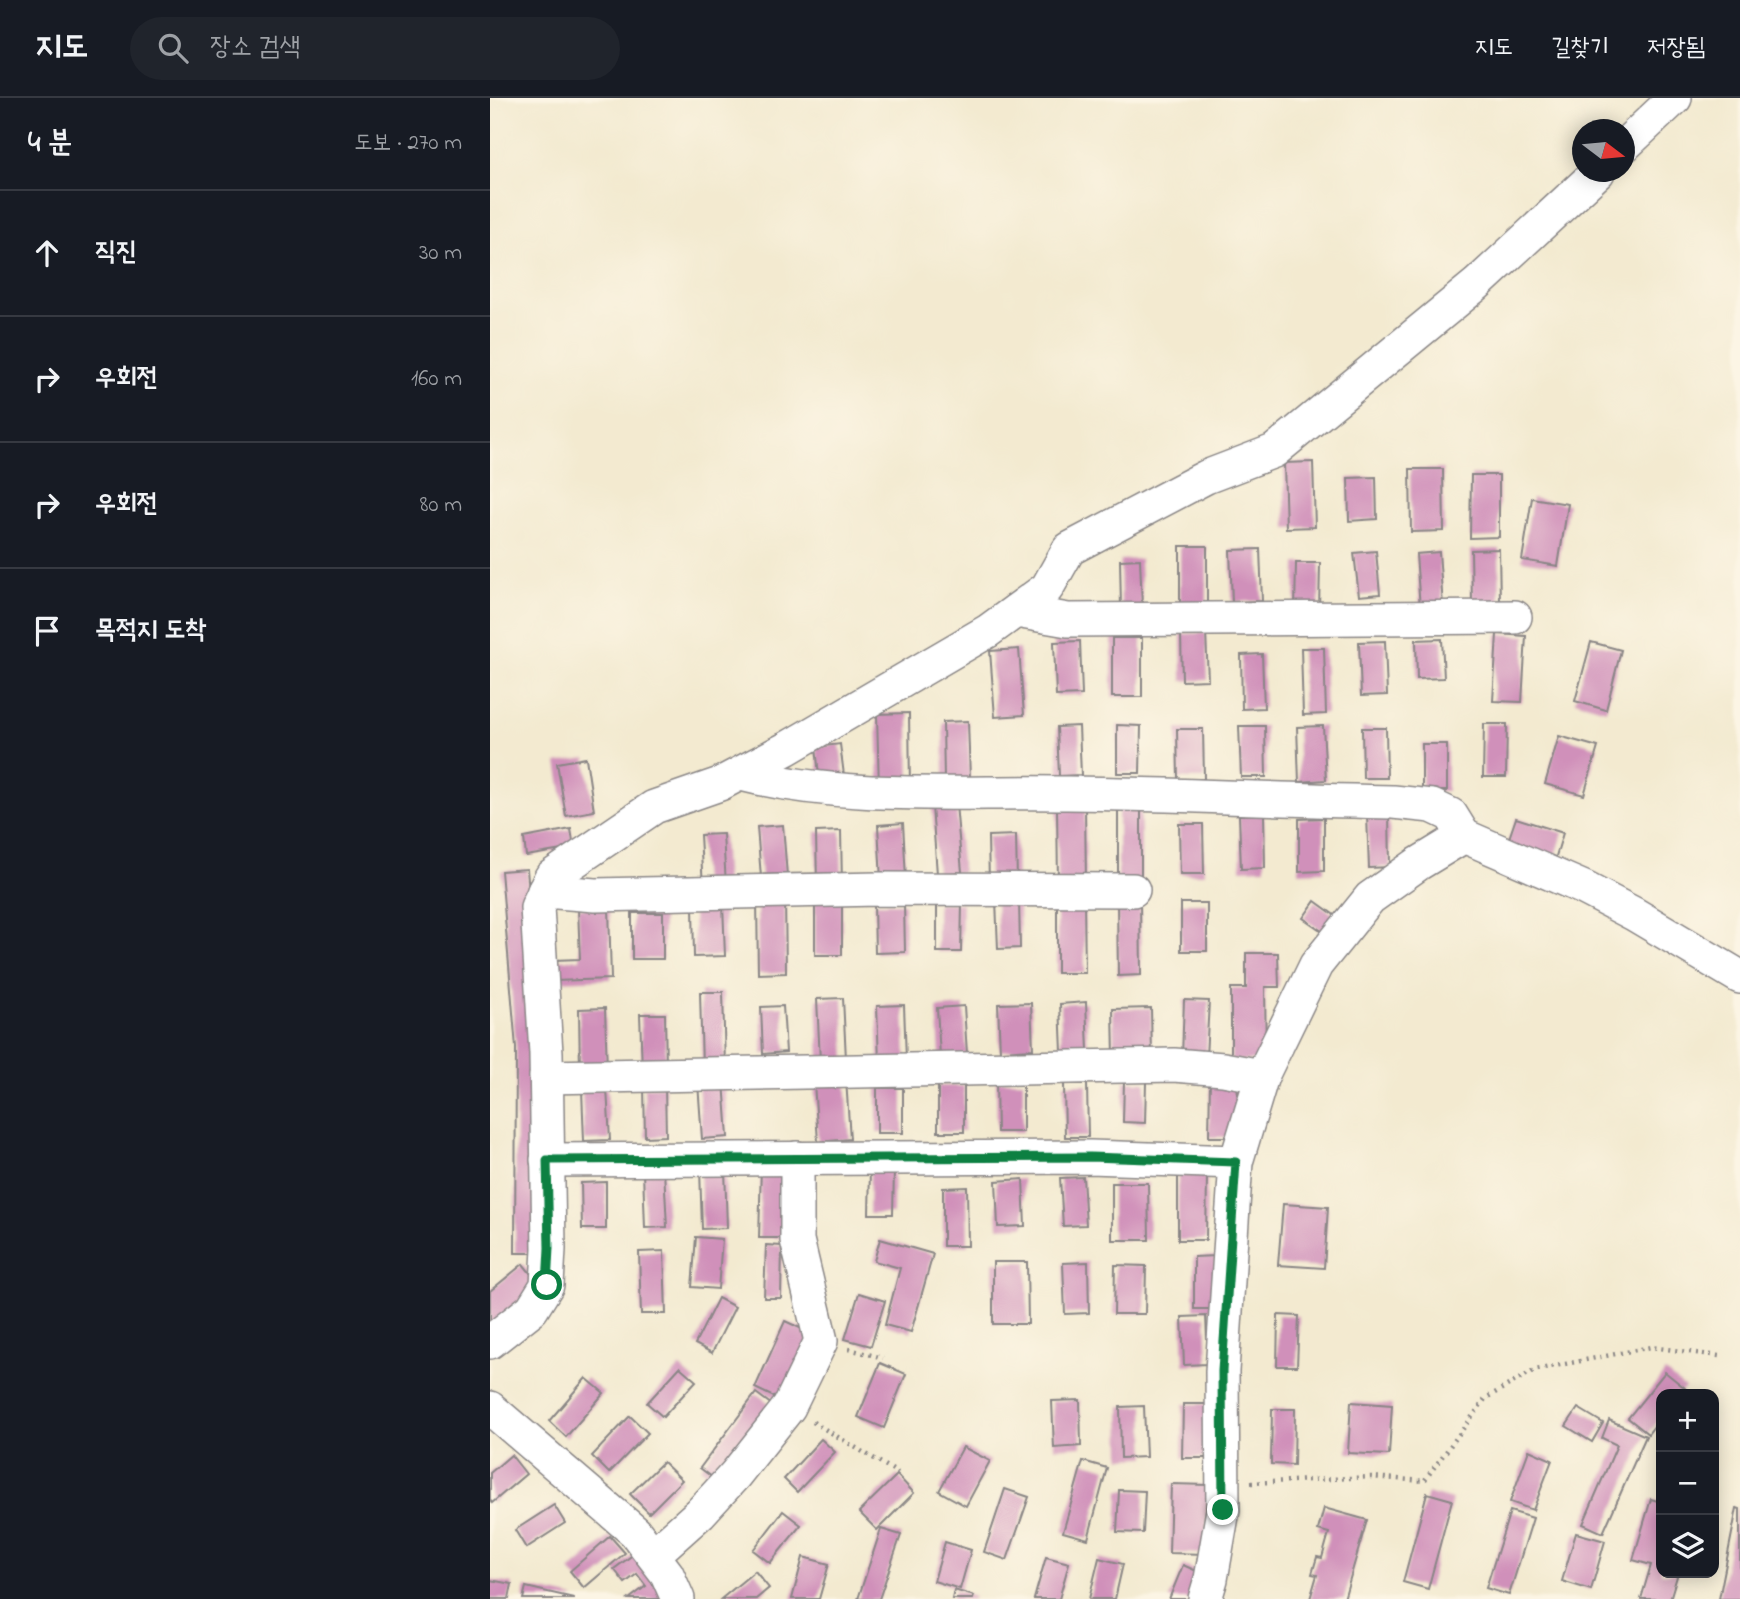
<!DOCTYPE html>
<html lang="ko">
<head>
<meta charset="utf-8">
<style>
  :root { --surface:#171b24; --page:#20242c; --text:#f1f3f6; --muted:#9ea1a6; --line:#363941 }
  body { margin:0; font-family:"Indie Flower","Poor Story",sans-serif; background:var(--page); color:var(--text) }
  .controls { position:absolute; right:21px; bottom:21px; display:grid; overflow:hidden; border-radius:14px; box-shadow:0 4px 18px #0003 }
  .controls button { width:63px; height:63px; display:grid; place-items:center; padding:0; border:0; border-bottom:2px solid var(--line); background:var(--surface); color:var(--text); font:35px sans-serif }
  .compass { position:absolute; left:1082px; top:21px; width:63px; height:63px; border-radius:50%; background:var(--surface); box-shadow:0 4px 18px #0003; rotate:106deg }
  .stop { position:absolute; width:21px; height:21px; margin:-16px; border:5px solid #0b8043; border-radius:50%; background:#fff }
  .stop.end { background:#0b8043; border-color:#fff; box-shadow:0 2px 7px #0008 }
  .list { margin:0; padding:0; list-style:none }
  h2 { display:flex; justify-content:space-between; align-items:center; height:91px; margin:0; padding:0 28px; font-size:30px }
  h2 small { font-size:23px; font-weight:400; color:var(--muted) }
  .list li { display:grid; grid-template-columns:46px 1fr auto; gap:21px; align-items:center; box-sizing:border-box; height:126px; padding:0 28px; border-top:2px solid var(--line) }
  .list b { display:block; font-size:26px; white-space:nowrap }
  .list em { font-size:23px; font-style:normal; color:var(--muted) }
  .icon { flex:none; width:38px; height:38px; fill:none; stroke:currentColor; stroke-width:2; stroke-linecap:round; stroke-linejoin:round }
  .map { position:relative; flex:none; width:1250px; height:1501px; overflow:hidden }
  header { display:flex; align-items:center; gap:42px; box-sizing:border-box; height:98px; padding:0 35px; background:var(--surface); border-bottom:2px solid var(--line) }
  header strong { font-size:33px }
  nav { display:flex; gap:38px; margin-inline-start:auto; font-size:24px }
  .search { width:490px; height:63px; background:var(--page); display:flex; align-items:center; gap:18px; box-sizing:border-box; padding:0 24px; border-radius:38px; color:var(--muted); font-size:26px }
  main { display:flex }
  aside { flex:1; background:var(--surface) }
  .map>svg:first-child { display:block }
  .building { fill:#d090ba }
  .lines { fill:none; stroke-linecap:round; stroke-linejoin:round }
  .minor-casing { stroke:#8a8686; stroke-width:36 }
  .path { stroke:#8a8686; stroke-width:4.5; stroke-dasharray:2 5; stroke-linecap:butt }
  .minor { stroke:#fff; stroke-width:33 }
  .route { stroke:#0b8043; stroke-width:9 }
</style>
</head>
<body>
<header>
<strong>지도</strong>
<div class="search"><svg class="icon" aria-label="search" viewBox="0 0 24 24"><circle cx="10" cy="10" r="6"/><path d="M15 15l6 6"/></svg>장소 검색</div>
<nav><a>지도</a><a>길찾기</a><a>저장됨</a></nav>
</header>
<main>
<aside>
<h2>4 분<small>도보 · 270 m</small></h2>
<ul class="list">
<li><svg class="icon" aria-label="ahead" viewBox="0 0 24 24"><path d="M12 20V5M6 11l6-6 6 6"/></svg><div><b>직진</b></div><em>30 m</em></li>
<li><svg class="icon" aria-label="right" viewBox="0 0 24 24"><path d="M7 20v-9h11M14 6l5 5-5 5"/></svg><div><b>우회전</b></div><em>160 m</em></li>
<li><svg class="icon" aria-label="right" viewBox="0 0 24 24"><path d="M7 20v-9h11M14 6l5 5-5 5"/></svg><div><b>우회전</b></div><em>80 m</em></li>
<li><svg class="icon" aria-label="arrive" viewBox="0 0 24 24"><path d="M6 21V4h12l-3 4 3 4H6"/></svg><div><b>목적지 도착</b></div></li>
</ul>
</aside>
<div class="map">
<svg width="1250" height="1501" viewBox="0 0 1250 1501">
  <rect width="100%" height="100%" fill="#fcf5e5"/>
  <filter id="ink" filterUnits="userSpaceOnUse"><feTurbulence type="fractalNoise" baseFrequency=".0143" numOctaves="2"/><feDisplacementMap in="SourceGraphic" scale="14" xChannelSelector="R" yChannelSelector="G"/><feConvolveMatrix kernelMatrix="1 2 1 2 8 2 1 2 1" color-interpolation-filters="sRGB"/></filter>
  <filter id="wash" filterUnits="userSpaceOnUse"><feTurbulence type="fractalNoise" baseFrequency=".00686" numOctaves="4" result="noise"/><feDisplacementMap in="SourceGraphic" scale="28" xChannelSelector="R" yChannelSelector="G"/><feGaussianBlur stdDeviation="1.57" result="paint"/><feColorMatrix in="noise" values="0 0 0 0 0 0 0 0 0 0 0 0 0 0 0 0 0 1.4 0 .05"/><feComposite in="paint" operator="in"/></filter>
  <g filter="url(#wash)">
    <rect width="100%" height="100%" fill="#f3ead0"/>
    <g id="blocks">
      <!-- building -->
      <g class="building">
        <path d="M823 364 825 429 796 430 794 365Z"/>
        <path d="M920 371H953L954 433 921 434Z"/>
        <path d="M981 377H1009V439L980 440Z"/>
        <path d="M886 379 887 421 859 423 858 380Z"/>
        <path d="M1042 400 1078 406 1068 468 1032 462Z"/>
        <rect x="690" y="448" width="27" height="57"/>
        <path d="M770 451 772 503 742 504 740 452Z"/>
        <path d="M1009 451 1010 505H982L981 452Z"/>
        <path d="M886 453 890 496 869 498 864 455Z"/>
        <path d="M949 454 953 508 930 510 926 456Z"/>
        <path d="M650 461 652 509 631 510 630 462Z"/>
        <path d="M806 465H830L829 513 805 512Z"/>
        <path d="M716 535 718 582 692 583 691 536Z"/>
        <path d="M1007 536 1036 538 1032 604 1003 603Z"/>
        <rect x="622" y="540" width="30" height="59"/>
        <path d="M952 541 954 580 927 581 926 542Z"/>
        <path d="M590 543 592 597 566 598 564 544Z"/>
        <path d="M895 543 897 597 871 598 869 544Z"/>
        <path d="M1101 544 1131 552 1116 612 1085 603Z"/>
        <path d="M811 550H834L836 616 813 617Z"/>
        <path d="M529 551 534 617 505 619 500 553Z"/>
        <path d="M772 556 774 610 752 611 751 557Z"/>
        <path d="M419 615 420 690H389L387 616Z"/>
        <path d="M478 623 480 681 454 682 453 624Z"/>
        <path d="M994 626H1017L1016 679H993Z"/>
        <path d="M627 627 651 628 650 675H627Z"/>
        <path d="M589 628 591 677 569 678 567 629Z"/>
        <path d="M749 628H775L776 679H751Z"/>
        <path d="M833 628 836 682 809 684 807 629Z"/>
        <path d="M872 630H896L897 680H873Z"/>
        <path d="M687 631H713L714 681H688Z"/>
        <path d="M1069 638 1108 649 1094 697 1055 686Z"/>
        <path d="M350 646 355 685 330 687 326 649Z"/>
        <rect x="932" y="646" width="25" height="47"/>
        <path d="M96 660 104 713 76 718 67 665Z"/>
        <path d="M466 706 472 774 447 776 442 708Z"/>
        <path d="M595 708 596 785H568L567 709Z"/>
        <path d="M628 711H651V784L628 785Z"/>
        <path d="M774 716 775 770 751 771 749 717Z"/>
        <path d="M899 716 900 769 879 770 877 717Z"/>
        <path d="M834 720V773L809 774V721Z"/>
        <path d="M1026 720 1073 735 1064 765 1016 749Z"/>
        <path d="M413 725 416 781 391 783 388 727Z"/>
        <path d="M689 726H713L714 776H690Z"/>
        <path d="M293 727 297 778 271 779 267 729Z"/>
        <path d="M81 731 84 750 36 758 34 740Z"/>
        <path d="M351 733 352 787 327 788 326 734Z"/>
        <path d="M233 736 236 787 213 789 210 737Z"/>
        <path d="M526 737 527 784 499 785 498 738Z"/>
        <path d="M37 771 52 948V1155H25L26 950 11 773Z"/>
        <path d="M295 799 296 875 268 876 267 800Z"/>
        <path d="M325 800 352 801V857H325Z"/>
        <path d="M567 800H594L595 875H567Z"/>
        <path d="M650 800 651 877 628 878 627 801Z"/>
        <path d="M529 801 530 850 508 851 506 802Z"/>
        <path d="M825 803 854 824 842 840 813 820Z"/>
        <path d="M384 805H414L415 854 385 855Z"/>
        <path d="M447 805H472L471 854H447Z"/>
        <rect x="691" y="805" width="26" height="48"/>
        <path d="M233 806 235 858 204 859 203 807Z"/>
        <path d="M119 809 121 881 64 883 63 862 90 861 88 810Z"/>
        <rect x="142" y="815" width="31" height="46"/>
        <path d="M756 855H788L789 889H775L776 962 741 963V890H756Z"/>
        <path d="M210 894H233L235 968 212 969Z"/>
        <path d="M353 900 356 961 330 963 327 901Z"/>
        <path d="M694 902 719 903 716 960 692 959Z"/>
        <path d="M596 904 598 953 572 954 570 906Z"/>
        <path d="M541 905 543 951 510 953 508 906Z"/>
        <path d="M414 907 416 962 389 963 387 908Z"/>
        <path d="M293 908 296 954 273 956 271 909Z"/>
        <path d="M474 908 477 956 450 958 447 910Z"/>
        <path d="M115 910 117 973 90 974 89 911Z"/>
        <path d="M661 910 662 960H624L623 911Z"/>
        <path d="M150 916H175L176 970 152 971Z"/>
        <path d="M356 981 360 1041 328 1044 324 984Z"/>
        <path d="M720 982H748L746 1039H719Z"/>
        <path d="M234 983 238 1039 212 1041 208 985Z"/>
        <path d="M506 983H533V1034H507Z"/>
        <path d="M634 983 656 984 655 1025 633 1024Z"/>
        <path d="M574 986H597L598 1039H575Z"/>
        <path d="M175 988 176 1038 155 1039 154 989Z"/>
        <rect x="448" y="988" width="26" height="46"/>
        <path d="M117 990 120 1042 94 1043 92 992Z"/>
        <rect x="387" y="990" width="26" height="45"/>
        <path d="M271 1068H295L293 1140H269Z"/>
        <path d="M210 1071H235L237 1130 212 1131Z"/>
        <path d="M380 1071 404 1072 403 1116H379Z"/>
        <path d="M174 1072 177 1129 155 1130 153 1073Z"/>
        <path d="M688 1077H717L716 1142H688Z"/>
        <path d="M593 1079 596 1127 573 1128 570 1080Z"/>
        <path d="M533 1081 535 1128 508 1129 506 1083Z"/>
        <path d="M116 1084V1131H92L91 1085Z"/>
        <path d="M622 1085H658L659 1142H622Z"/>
        <path d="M477 1089 478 1148H453V1090Z"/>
        <path d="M793 1106 838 1109 834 1170 788 1167Z"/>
        <path d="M206 1139 232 1141 228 1191 202 1189Z"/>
        <path d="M390 1141 443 1156 421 1234 395 1227 410 1170 384 1163Z"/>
        <path d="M276 1147 292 1148 291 1200H274Z"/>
        <path d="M174 1153 176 1216H151L149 1154Z"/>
        <path d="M725 1158V1211H704V1159Z"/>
        <path d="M503 1164H537L538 1226H503Z"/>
        <path d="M598 1164 599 1215 575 1216 573 1165Z"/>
        <path d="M33 1166 50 1187 0 1227V1193Z"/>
        <path d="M625 1167 656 1168 655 1216H624Z"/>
        <path d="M369 1195 395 1203 381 1248 355 1241Z"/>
        <path d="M228 1200 245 1209 222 1255 205 1246Z"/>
        <path d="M788 1217 809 1218 807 1268H787Z"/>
        <path d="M716 1218 718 1266 694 1267 692 1219Z"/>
        <path d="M295 1223 323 1236 292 1303 265 1290Z"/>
        <path d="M390 1265 416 1276 394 1330 368 1319Z"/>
        <path d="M190 1269 206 1283 173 1319 157 1305Z"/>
        <path d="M1175 1274 1195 1290 1189 1296H1171V1319L1158 1336 1138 1320Z"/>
        <path d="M96 1280 114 1295 76 1339 59 1323Z"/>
        <path d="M266 1295 286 1310 230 1385 210 1370Z"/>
        <path d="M590 1302 591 1348 564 1350 562 1303Z"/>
        <path d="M861 1304 902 1307 899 1357 858 1355Z"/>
        <path d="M693 1306H717L716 1360H692Z"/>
        <path d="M654 1308 656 1359 631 1360 630 1309Z"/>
        <path d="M1088 1310 1113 1325 1102 1344 1076 1328Z"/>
        <path d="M782 1311H805L804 1367 781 1366Z"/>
        <path d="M140 1318 158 1335 119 1375 102 1358Z"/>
        <path d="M1119 1322 1156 1338 1113 1435 1093 1426 1127 1347 1112 1340Z"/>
        <path d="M331 1341 345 1354 307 1394 294 1381Z"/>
        <path d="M473 1349 500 1363 476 1408 449 1393Z"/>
        <path d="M1039 1352 1062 1362 1043 1412 1020 1404Z"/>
        <path d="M21 1357 36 1376 2 1405 0 1402V1375Z"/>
        <path d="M593 1363 617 1370 598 1441 573 1434Z"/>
        <path d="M173 1364 192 1382 159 1415 140 1396Z"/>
        <path d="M407 1377 424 1395 387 1432 369 1414Z"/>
        <path d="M681 1386 718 1387 716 1456 679 1455Z"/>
        <path d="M515 1391 539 1399 517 1462 494 1454Z"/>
        <path d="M629 1392 655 1393 653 1435 627 1434Z"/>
        <path d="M937 1395 962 1402 938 1491 913 1484Z"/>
        <path d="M1161 1401 1171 1404V1475H1188L1180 1501H1151L1161 1467 1143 1462Z"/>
        <path d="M64 1407 75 1425 36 1450 25 1432Z"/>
        <path d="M834 1410 877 1422 854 1501H820L827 1477 822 1476 827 1459 832 1460 839 1435 828 1432Z"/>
        <path d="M1247 1410 1250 1411V1501H1229Z"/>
        <path d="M293 1413 311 1427 280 1465 263 1452Z"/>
        <path d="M1020 1413 1043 1420 1019 1497 996 1490Z"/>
        <path d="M391 1431 411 1437 389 1501H368Z"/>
        <path d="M1086 1435 1115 1443 1101 1492 1072 1483Z"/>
        <path d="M120 1438 135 1455 94 1490 80 1473Z"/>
        <path d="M455 1444 481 1452 470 1491 444 1483Z"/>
        <path d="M148 1453 185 1501H139L156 1488 147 1476 135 1485 124 1471Z"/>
        <path d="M313 1459 339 1466 329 1501H302Z"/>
        <path d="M556 1459 579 1465 569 1501H544Z"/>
        <path d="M609 1460 633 1466 625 1501H599Z"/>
        <path d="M693 1467 718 1478 709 1501H679Z"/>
        <path d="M265 1473 279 1490 266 1501H231Z"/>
        <path d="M0 1482 22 1486 19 1501H0Z"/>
        <path d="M36 1489 84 1500V1501H33Z"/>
        <path d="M464 1492 484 1498 483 1501H462Z"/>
      </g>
    </g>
  </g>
  <g filter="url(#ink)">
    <use href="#blocks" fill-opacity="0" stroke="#8a8686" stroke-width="2"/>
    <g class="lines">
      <defs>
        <g id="minor">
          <path d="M1134 48 1185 0"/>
          <path d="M526 513 578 522 1025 519"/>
          <path d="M251 676C357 703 469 693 578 695 686 696 794 702 903 704L942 708 961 717 974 738"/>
          <path d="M54 793 105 797 388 791 643 792"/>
          <path d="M56 979 684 967 733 971 772 978"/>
          <path d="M57 1062 600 1059 746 1064"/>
          <path d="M0 1244 42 1211 57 1187 59 1151 56 955 47 809 61 779 164 709 230 686 296 651 498 533 557 490 579 451 716 379 784 353 987 186 1108 74"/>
          <path d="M0 1310 145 1434 177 1476 188 1501"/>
          <path d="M163 1457 210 1415 245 1377 299 1309 331 1243 307 1142V1060"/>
          <path d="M715 1501 721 1481 733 1412 732 1273 746 1064 772 978 826 867 880 800 928 766 974 738 1094 790 1144 816 1250 879"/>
        </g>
      </defs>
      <!-- minor casing -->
      <use href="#minor" class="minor-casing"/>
      <!-- path -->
      <g class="path">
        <path d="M359 1251 393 1260"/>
        <path d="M323 1324 408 1375"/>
        <path d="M761 1385 881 1379 934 1383 996 1300 1045 1272 1161 1249 1229 1258"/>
      </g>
      <!-- minor -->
      <use href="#minor" class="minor"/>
    </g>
  </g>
  <g class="lines" filter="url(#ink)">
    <!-- route -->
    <path class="route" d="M57 1187 59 1150 57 1062 600 1059 746 1064 732 1273 733 1412"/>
  </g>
</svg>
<div class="controls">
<button>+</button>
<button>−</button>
<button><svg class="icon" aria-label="layers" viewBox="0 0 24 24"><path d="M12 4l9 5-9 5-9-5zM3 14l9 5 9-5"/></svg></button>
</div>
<svg class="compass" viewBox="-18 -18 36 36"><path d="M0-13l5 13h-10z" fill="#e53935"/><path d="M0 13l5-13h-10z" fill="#9ea1a6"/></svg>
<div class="stop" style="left:57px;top:1187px"></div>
<div class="stop end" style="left:733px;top:1412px"></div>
</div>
</main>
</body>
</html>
